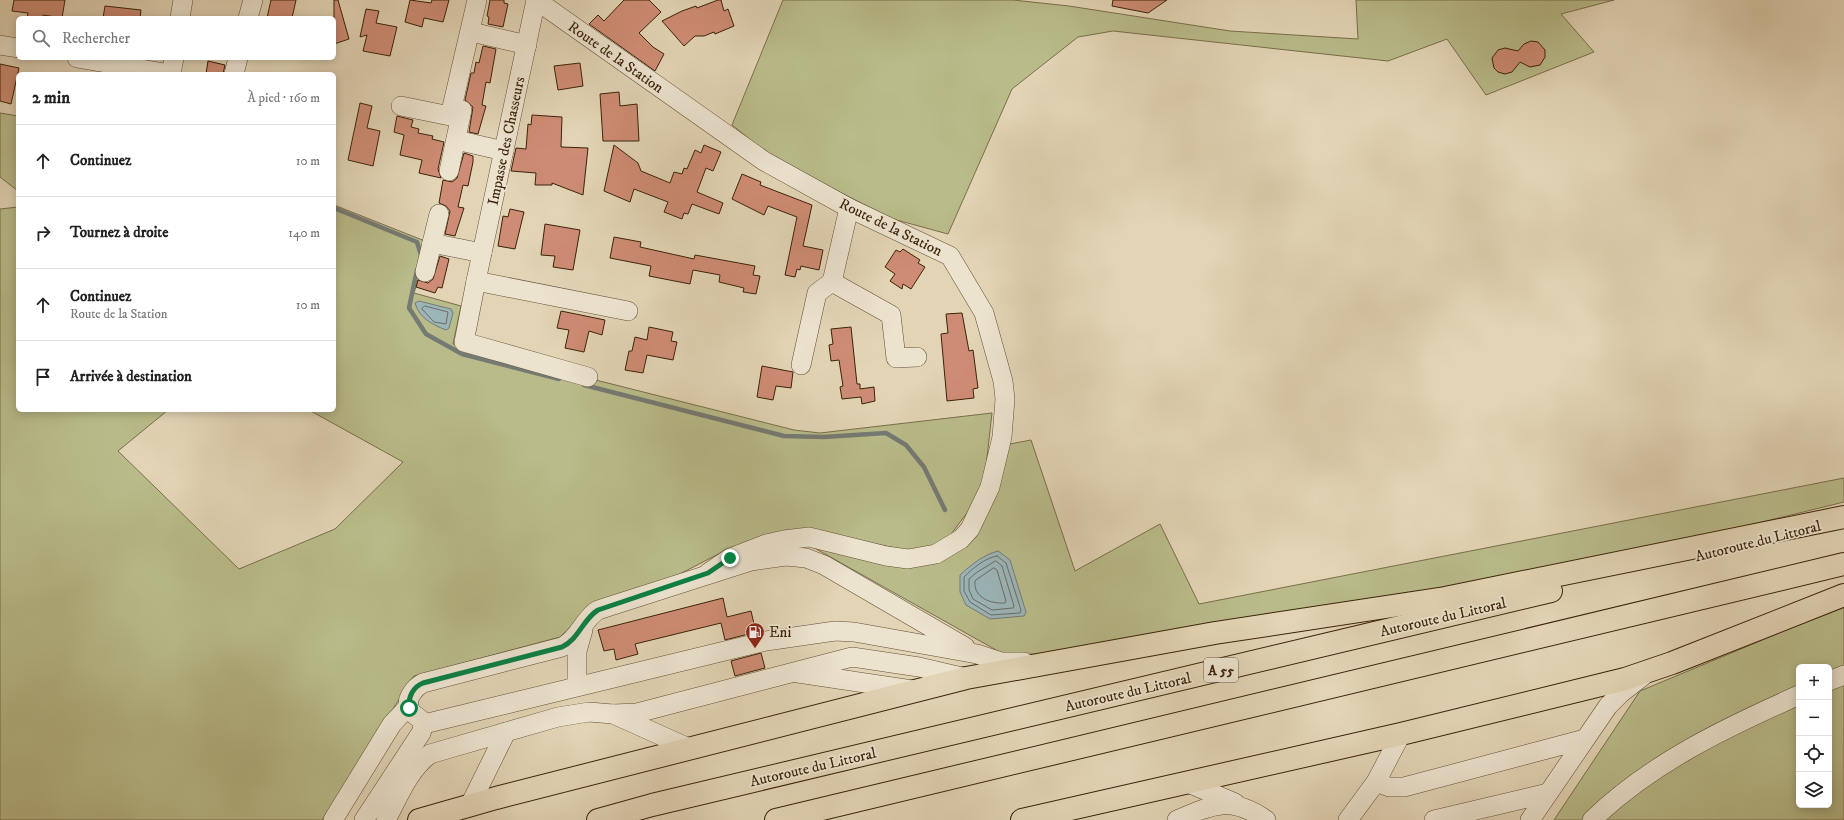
<!DOCTYPE html>
<html lang="fr">
<head>
<meta charset="utf-8">
<style>
  :root { --surface:#fff; --page:#f2f2f2; --text:#222; --muted:#767676; --line:#e0e0e0 }
  body { margin:0; font-family:"IM FELL DW Pica",serif; background:var(--page); color:var(--text) }
  .controls { position:absolute; right:12px; bottom:12px; display:grid; overflow:hidden; border-radius:6px; box-shadow:0 2px 10px #0003 }
  .controls button { width:36px; height:36px; display:grid; place-items:center; padding:0; border:0; border-bottom:1px solid var(--line); background:var(--surface); color:var(--text); font:20px sans-serif }
  .stop { position:absolute; width:12px; height:12px; margin:-9px; border:3px solid #0b8043; border-radius:50%; background:#fff }
  .stop.end { background:#0b8043; border-color:#fff; box-shadow:0 1px 4px #0008 }
  .list { margin:0; padding:0; list-style:none }
  h2 { display:flex; justify-content:space-between; align-items:center; height:52px; margin:0; padding:0 16px; font-size:17px }
  h2 small { font-size:13px; font-weight:400; color:var(--muted) }
  .list li { display:grid; grid-template-columns:26px 1fr auto; gap:12px; align-items:center; box-sizing:border-box; height:72px; padding:0 16px; border-top:1px solid var(--line) }
  .list b { display:block; font-size:15px; white-space:nowrap }
  .list p { margin:0; font-size:13px; white-space:nowrap; color:var(--muted) }
  .list em { font-size:13px; font-style:normal; color:var(--muted) }
  .icon { flex:none; width:22px; height:22px; fill:none; stroke:currentColor; stroke-width:2; stroke-linecap:round; stroke-linejoin:round }
  .map { position:relative; flex:none; width:1844px; height:820px; overflow:hidden }
  .search { position:absolute; background:var(--surface); box-shadow:0 2px 10px #0003; left:16px; top:16px; width:320px; height:44px; display:flex; align-items:center; gap:10px; box-sizing:border-box; padding:0 14px; border-radius:6px; color:var(--muted); font-size:15px }
  .panel { position:absolute; background:var(--surface); box-shadow:0 2px 10px #0003; left:16px; top:72px; width:320px; height:340px; border-radius:6px }
  .map>svg:first-child { display:block }
  .green { fill:#b9bb8a; stroke:#7a6e4a; fill-rule:evenodd }
  .water { fill:#9bb5b9; stroke:#757a73 }
  .lines { fill:none; stroke-linecap:round; stroke-linejoin:round }
  .shore { stroke:#6b6c62; stroke-width:1 }
  .stream { stroke:#757a73; stroke-width:4.5 }
  .building { fill:#ce8c74; stroke:#3b220a }
  .minor-casing { stroke:#654e35; stroke-width:20 }
  .highway-casing { stroke:#3b220a; stroke-width:24 }
  .minor { stroke:#ece3cf; stroke-width:19 }
  .highway { stroke:#e2d4b5; stroke-width:22 }
  .route { stroke:#0b8043; stroke-width:5 }
  .labels { text-anchor:middle; stroke-width:3.5; stroke-linejoin:round; paint-order:stroke }
  .shield { fill:#ece3cf; stroke:#705c45; stroke-width:1 }
  .shield-label { font-size:14px; font-weight:bold; fill:#3b220a }
  .street-label { font-size:15px; fill:#3b220a; stroke:#ece3cf }
  .poi-label { font-size:15px; fill:#3b220a; stroke:#ece3cf; text-anchor:start }
</style>
</head>
<body>
<div class="map">
<svg width="1844" height="820" viewBox="0 0 1844 820">
  <rect width="100%" height="100%" fill="#e2d4b5"/>
  <filter id="stains"><feTurbulence type="fractalNoise" baseFrequency=".005" numOctaves="4"/><feColorMatrix values="0 0 0 0 .2 0 0 0 0 .09 0 0 0 0 .02 0 0 0 .5 -.17"/></filter>
  <radialGradient id="worn" r=".72"><stop offset=".6" stop-color="#630" stop-opacity="0"/><stop offset="1" stop-color="#630" stop-opacity=".3"/></radialGradient>
  <!-- green -->
  <g class="green">
    <path d="M783 0H1013L1069 6 1230 31 1358 39 1356 0H1614L1561 14 1594 52 1486 95 1447 39 1388 61 1113 31 1078 37 1012 89 948 234 893 219 776 160 732 125Z"/>
    <path d="M0 113 18 116V191L0 177Z"/>
    <path d="M334 205 430 243 414 293 461 306 453 344 794 430 820 433 992 413 985 475 970 509 945 542 915 552 802 529 732 547 674 577 595 604 560 637 414 676 322 820H0V209L18 207V410H168L118 451 239 569 335 529 403 462 309 410H334Z"/>
    <path d="M1031 440 1075 571 1160 524 1199 604 1844 478V502C1743 527 1641 551 1538 570 1372 601 1205 627 1038 654L1005 655 809 545 871 558 954 551 1010 444Z"/>
    <path d="M1844 606V820H1554L1640 691ZM1799 667H1829V805H1799Z"/>
  </g>
  <!-- water -->
  <g class="water">
    <path d="M419 301 451 309 453 313 449 328 446 330C433 325 419 318 415 303Z"/>
    <path d="M998 551 1010 560 1026 612 1024 616 990 619 966 605 960 592V575C971 565 983 555 998 551Z"/>
  </g>
  <g class="lines">
    <!-- shore -->
    <g class="shore">
      <path d="M425 306 448 312 446 324 434 322 422 309Z"/>
      <path d="M997 556 1006 563 1021 610 1020 613 991 615 970 602 964 591V577C973 568 985 558 997 556Z"/>
      <path d="M996 561 1002 566 1014 606 1013 608 992 610 973 599 969 590V579L976 573Z"/>
      <path d="M994 568 997 570 1006 601 1005 603C991 604 973 598 975 581Z"/>
    </g>
    <!-- stream -->
    <g class="stream">
      <path d="M334 208 417 242 421 255"/>
      <path d="M417 270 409 308 426 334 462 354 559 379"/>
      <path d="M584 385 784 436 824 437 886 433 906 445 924 467 945 510"/>
    </g>
  </g>
  <!-- building -->
  <g class="building">
    <path d="M14 0H65L62 18 43 15 42 18H27L28 13 12 11Z"/>
    <path d="M271 0H296L292 18H267Z"/>
    <path d="M334 0H338L349 39 334 44Z"/>
    <path d="M410 0 431 3 432 0H449L443 22 424 18 422 27 405 22Z"/>
    <path d="M490 0H504V3L508 4 503 27 488 24 489 17 487 16Z"/>
    <path d="M624 0H649L661 12 639 33 653 47 664 54 655 71 589 24 598 15 604 21Z"/>
    <path d="M718 0H721L724 11 728 9 734 26 715 34 714 32 704 36H695L684 46 662 21 682 11 696 6 697 8Z"/>
    <path d="M1113 0H1167L1148 13 1112 6Z"/>
    <path d="M105 6 141 10 140 18H103Z"/>
    <path d="M366 9 379 11 376 23 397 27 390 56 363 51 367 35 360 37Z"/>
    <path d="M1531 41 1538 42 1545 50V57L1540 65 1530 67 1520 62 1512 72 1505 74 1498 72 1494 68 1492 58 1498 50 1505 48 1518 51 1524 44Z"/>
    <path d="M483 46 496 49 490 83 486 82 482 105 486 106 478 134 469 132 473 107 465 100 471 73H474L476 62 479 63Z"/>
    <path d="M208 61 225 65 223 74H206Z"/>
    <path d="M580 63 583 86 558 90 554 66Z"/>
    <path d="M0 64 19 68 11 104 0 101Z"/>
    <path d="M619 92 620 106 637 104 639 141H603L600 94Z"/>
    <path d="M360 103 372 106 367 128 380 131 373 166 348 160Z"/>
    <path d="M532 115 562 117 561 147 588 148 583 195 552 183V185H535L536 173 511 171 516 148 526 149 528 124 531 125Z"/>
    <path d="M397 116 413 120 411 127 419 129 418 133 433 136 432 139 444 142 438 169 441 178 419 173 422 160 400 155 404 135 394 132Z"/>
    <path d="M614 145 638 163 641 171 670 183 674 172 682 174 684 168 687 169 695 150 701 153 704 145 721 152 713 171 706 168 697 192 723 203 719 214 692 204 688 214 684 213 682 219 664 212 668 202 634 189 630 202 604 191Z"/>
    <path d="M464 153 473 156V162L468 186 463 185 458 207 464 208 455 236 445 234 450 211 446 206 439 203 443 180 452 182 457 178Z"/>
    <path d="M742 174 761 182 760 185 812 205 803 246 823 250 819 270 801 266 800 270 797 269 795 277 785 275 797 217 768 206 764 215 732 199Z"/>
    <path d="M510 209 524 212 515 249 498 246 503 216 508 217Z"/>
    <path d="M545 224 580 230 573 270 553 267 555 256 541 255Z"/>
    <path d="M614 237 641 242 640 247 694 259 695 255 755 266 753 275 760 276 756 294 743 292 744 288 719 282 720 275 693 270 690 284 649 276 651 266 610 258Z"/>
    <path d="M903 249 920 260 918 263 925 267 911 289 903 284 902 289 890 281 895 274 885 267 896 250 900 252Z"/>
    <path d="M440 256 449 259 442 288 438 287 435 293 416 287 418 280 428 283 433 279Z"/>
    <path d="M561 311 605 320 602 335 589 331 584 352 565 348 569 330 557 328Z"/>
    <path d="M962 313 969 351 973 350 978 388 973 389 974 398 947 401 941 334 948 333 946 314Z"/>
    <path d="M649 327 673 332 671 341 677 342 673 360 647 355 643 373 625 370 629 351H632L635 337 647 340Z"/>
    <path d="M851 327 857 384H860V389L874 387 875 401 862 404 861 397 842 399 840 387 843 386 839 360 831 361 829 345 833 344 831 329Z"/>
    <path d="M762 366 793 372 791 388 776 386 773 400 757 397Z"/>
    <path d="M723 598 727 617 751 611 756 632 725 640 721 623 635 644 638 654 616 660 614 649 604 651 598 630Z"/>
    <path d="M761 653 765 668 735 676 731 661Z"/>
  </g>
  <g class="lines">
    <defs>
      <g id="minor">
        <path d="M536 0 764 161 849 208 950 256 984 313 1003 381 1005 399 1002 437 990 487 970 529 961 539 936 554 908 559 886 556 809 537 784 540 766 544 730 558 708 573"/>
        <path d="M536 0 476 281 628 311"/>
        <path d="M180 18 183 0"/>
        <path d="M248 18 253 0"/>
        <path d="M480 34 527 45"/>
        <path d="M0 45 18 48"/>
        <path d="M77 58 170 74"/>
        <path d="M171 74 174 58"/>
        <path d="M234 74 238 58"/>
        <path d="M401 106 450 116 477 0"/>
        <path d="M456 140 504 151"/>
        <path d="M449 171 462 110"/>
        <path d="M849 208 832 282 891 315 896 358 917 357"/>
        <path d="M432 243 482 253"/>
        <path d="M425 272 439 214"/>
        <path d="M476 281 464 342 588 377"/>
        <path d="M801 365 817 293 832 282"/>
        <path d="M798 673 912 690"/>
        <path d="M1829 681 1844 675"/>
        <path d="M577 686V651L583 630"/>
        <path d="M613 714 637 713 852 657 919 667 966 678"/>
        <path d="M424 724C421 718 414 716 410 710 404 700 415 687 423 683L562 647C579 639 583 619 598 610L751 561 786 556 806 558 824 565 965 647"/>
        <path d="M1186 782 1235 803"/>
        <path d="M1376 782 1389 787H1404L1585 739"/>
        <path d="M470 805 506 732"/>
        <path d="M333 820 392 724 409 706"/>
        <path d="M364 820 421 733 424 724 766 641 835 631 854 632 977 654 1001 662H1024"/>
        <path d="M386 820C398 798 409 769 430 754L558 717 589 712 613 714 691 749"/>
        <path d="M1177 820C1213 804 1232 796 1266 820"/>
        <path d="M1348 820 1376 782 1401 734"/>
        <path d="M1434 820 1548 793"/>
        <path d="M1530 820 1608 706 1621 693 1643 676"/>
        <path d="M1592 820C1651 763 1725 728 1799 695"/>
      </g>
      <g id="highway">
        <path d="M419 820 496 798 966 678 1215 633 1445 598 1844 517"/>
        <path d="M598 820 652 805 1551 591"/>
        <path d="M776 820 1844 564"/>
        <path d="M1022 820 1401 734 1625 679 1672 663 1844 595"/>
      </g>
    </defs>
    <!-- minor casing -->
    <use href="#minor" class="minor-casing"/>
    <!-- highway casing -->
    <use href="#highway" class="highway-casing"/>
    <!-- minor -->
    <use href="#minor" class="minor"/>
    <!-- highway -->
    <use href="#highway" class="highway"/>
  </g>
  <g class="lines">
    <!-- route -->
    <path class="route" d="M409 708C408 697 413 687 423 683L562 647C579 639 583 619 598 610L708 573 730 558"/>
  </g>
  <!-- icons -->
  <defs>
    <symbol id="fuel-pin" viewBox="-11 -11 22 30"><path d="M0 17L-7.5 6A9.5 9.5 0 1 1 7.5 6Z" fill="#8f2418" stroke="#ece3cf"/><path d="M-5.5-6h7V0h2V4h1.3V-2.5L3-4.5l.8-.8L6-3V5H2.5V1h-1V6h-7ZM-4.2-4.7v3.2H.2V-4.7Z" fill="#fff"/></symbol>
  </defs>
  <g fill-rule="evenodd">
    <use href="#fuel-pin" x="744" y="621" width="22" height="30"/>
  </g>
  <g class="labels">
    <!-- shield labels -->
    <rect class="shield" x="1204" y="658" width="34" height="24" rx="3"/>
    <g class="shield-label">
      <text x="1221" y="675">A 55</text>
    </g>
    <!-- street labels -->
    <g class="street-label">
      <text transform="translate(616 57) rotate(35)" y="5">Route de la Station</text>
      <text transform="translate(506 141) rotate(-78)" y="5">Impasse des Chasseurs</text>
      <text transform="translate(891 227) rotate(26)" y="5">Route de la Station</text>
      <text transform="translate(1758 541) rotate(-14)" y="5">Autoroute du Littoral</text>
      <text transform="translate(1443 617) rotate(-13)" y="5">Autoroute du Littoral</text>
      <text transform="translate(1128 692) rotate(-13)" y="5">Autoroute du Littoral</text>
      <text transform="translate(813 767) rotate(-13)" y="5">Autoroute du Littoral</text>
    </g>
    <!-- poi labels -->
    <g class="poi-label">
      <text x="769" y="637">Eni</text>
    </g>
  </g>
  <rect width="100%" height="100%" filter="url(#stains)"/>
  <rect width="100%" height="100%" fill="url(#worn)"/>
</svg>
<div class="controls">
<button>+</button>
<button>−</button>
<button><svg class="icon" aria-label="locate" viewBox="0 0 24 24"><circle cx="12" cy="12" r="6"/><path d="M12 2v4M12 18v4M2 12h4M18 12h4"/></svg></button>
<button><svg class="icon" aria-label="layers" viewBox="0 0 24 24"><path d="M12 4l9 5-9 5-9-5zM3 14l9 5 9-5"/></svg></button>
</div>
<div class="stop" style="left:409px;top:708px"></div>
<div class="stop end" style="left:730px;top:558px"></div>
<div class="search"><svg class="icon" aria-label="search" viewBox="0 0 24 24"><circle cx="10" cy="10" r="6"/><path d="M15 15l6 6"/></svg>Rechercher</div>
<section class="panel">
<h2>2 min<small>À pied · 160 m</small></h2>
<ul class="list">
<li><svg class="icon" aria-label="ahead" viewBox="0 0 24 24"><path d="M12 20V5M6 11l6-6 6 6"/></svg><div><b>Continuez</b></div><em>10 m</em></li>
<li><svg class="icon" aria-label="right" viewBox="0 0 24 24"><path d="M7 20v-9h11M14 6l5 5-5 5"/></svg><div><b>Tournez à droite</b></div><em>140 m</em></li>
<li><svg class="icon" aria-label="ahead" viewBox="0 0 24 24"><path d="M12 20V5M6 11l6-6 6 6"/></svg><div><b>Continuez</b><p>Route de la Station</p></div><em>10 m</em></li>
<li><svg class="icon" aria-label="arrive" viewBox="0 0 24 24"><path d="M6 21V4h12l-3 4 3 4H6"/></svg><div><b>Arrivée à destination</b></div></li>
</ul>
</section>
</div>
</body>
</html>
